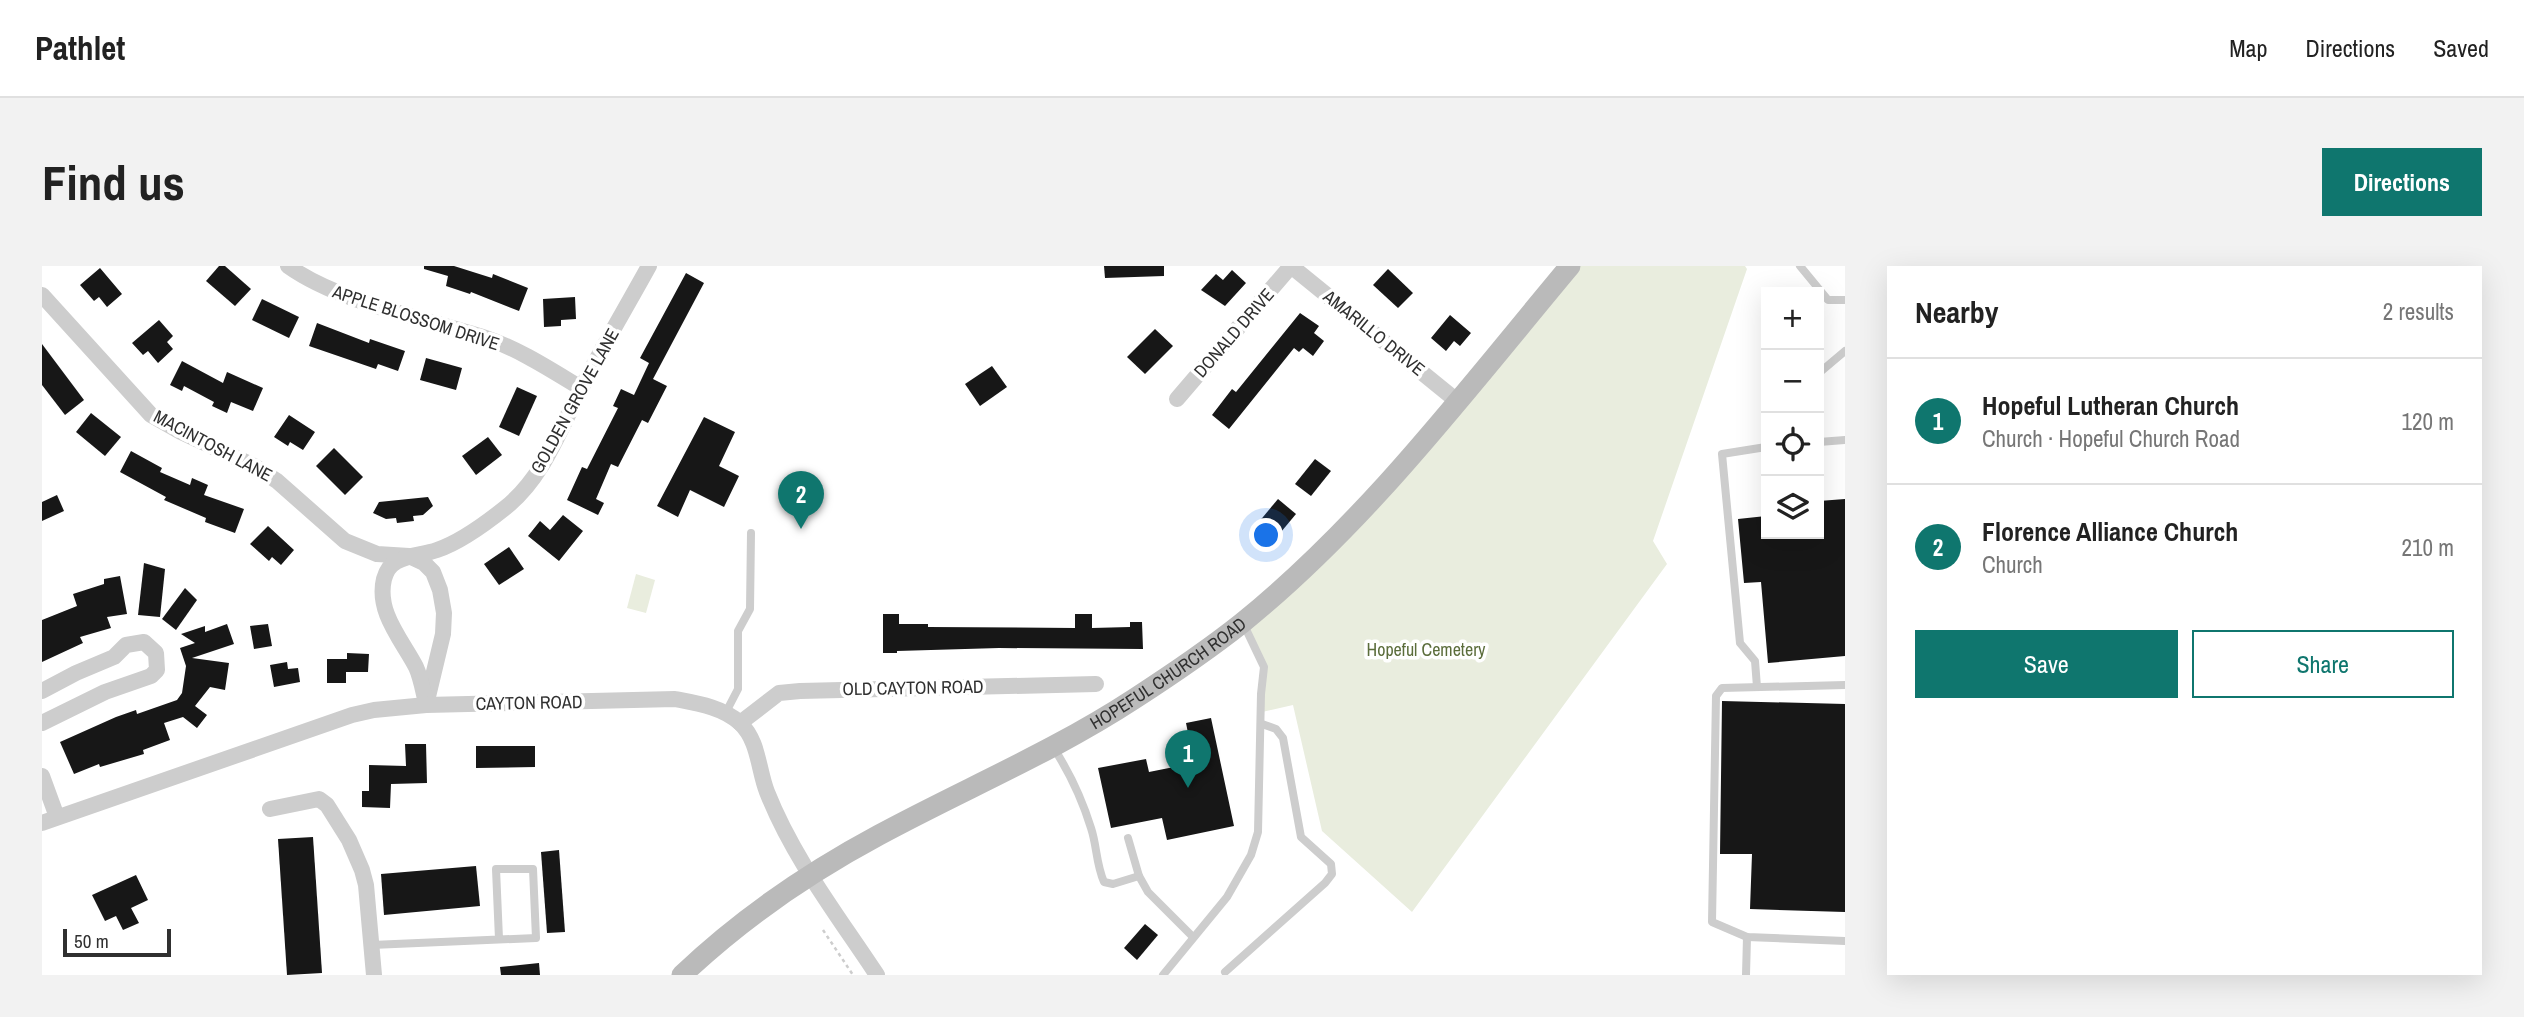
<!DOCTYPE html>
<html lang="en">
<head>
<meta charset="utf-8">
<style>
  :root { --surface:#fff; --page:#f2f2f2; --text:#222; --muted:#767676; --line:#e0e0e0; --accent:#0f766e }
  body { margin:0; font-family:"Archivo Narrow",sans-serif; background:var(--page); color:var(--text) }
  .controls { position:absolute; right:21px; top:21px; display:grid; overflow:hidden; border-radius:0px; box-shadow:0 7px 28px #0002 }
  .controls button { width:63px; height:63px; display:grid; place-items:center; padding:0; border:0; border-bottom:2px solid var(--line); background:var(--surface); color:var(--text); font:35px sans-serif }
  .scale { position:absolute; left:21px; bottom:18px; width:108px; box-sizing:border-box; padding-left:7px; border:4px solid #303030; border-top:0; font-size:19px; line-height:24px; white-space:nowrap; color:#303030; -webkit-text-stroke:5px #fff; paint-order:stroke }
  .you { position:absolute; left:1225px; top:270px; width:24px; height:24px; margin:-18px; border:5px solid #fff; border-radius:50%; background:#1a73e8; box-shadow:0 0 0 10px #1a73e833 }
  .badge { display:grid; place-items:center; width:46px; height:46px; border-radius:50%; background:var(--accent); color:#fff; font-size:23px; font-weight:700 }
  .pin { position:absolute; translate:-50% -58px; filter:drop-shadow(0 2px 4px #0008) }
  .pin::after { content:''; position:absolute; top:37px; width:24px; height:21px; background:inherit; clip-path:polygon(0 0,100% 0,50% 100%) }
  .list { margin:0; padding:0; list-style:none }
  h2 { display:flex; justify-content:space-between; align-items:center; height:91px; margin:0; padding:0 28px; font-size:30px }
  h2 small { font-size:23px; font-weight:400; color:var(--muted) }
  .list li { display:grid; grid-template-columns:46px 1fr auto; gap:21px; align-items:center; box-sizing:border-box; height:126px; padding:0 28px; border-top:2px solid var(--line) }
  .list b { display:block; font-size:26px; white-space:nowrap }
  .list p { margin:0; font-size:23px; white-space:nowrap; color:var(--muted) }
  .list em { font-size:23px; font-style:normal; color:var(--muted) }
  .actions { display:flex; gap:14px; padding:21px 28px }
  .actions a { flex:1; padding:16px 0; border:2px solid var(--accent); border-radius:0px; text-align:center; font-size:24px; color:var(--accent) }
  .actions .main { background:var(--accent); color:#fff }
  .icon { flex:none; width:38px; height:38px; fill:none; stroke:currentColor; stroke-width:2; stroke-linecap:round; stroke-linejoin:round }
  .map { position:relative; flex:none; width:1803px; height:709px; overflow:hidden; border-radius:0px }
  header { display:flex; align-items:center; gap:42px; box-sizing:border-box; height:98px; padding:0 35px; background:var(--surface); border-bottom:2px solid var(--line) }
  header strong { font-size:33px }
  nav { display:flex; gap:38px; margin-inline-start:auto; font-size:24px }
  .intro { display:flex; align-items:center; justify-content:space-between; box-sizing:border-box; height:168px; padding:0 42px }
  h1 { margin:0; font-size:49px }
  .button { padding:18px 32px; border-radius:0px; background:var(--accent); color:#fff; font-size:24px; font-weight:700 }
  main { display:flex; gap:42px; padding:0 42px }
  aside { flex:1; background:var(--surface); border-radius:0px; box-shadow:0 7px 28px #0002 }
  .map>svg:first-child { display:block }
  .green { fill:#e9edde }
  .building { fill:#171717 }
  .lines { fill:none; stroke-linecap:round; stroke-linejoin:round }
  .path { stroke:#cdcdcd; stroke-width:2.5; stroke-dasharray:3.5 3.5; stroke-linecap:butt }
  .service { stroke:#cdcdcd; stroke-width:8 }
  .minor { stroke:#cdcdcd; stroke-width:16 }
  .secondary { stroke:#bababa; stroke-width:21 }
  .labels { text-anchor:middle; stroke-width:7; stroke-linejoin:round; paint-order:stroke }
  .street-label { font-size:18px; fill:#303030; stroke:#fff }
  .park-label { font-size:18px; fill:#5b6d3b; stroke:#fff }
</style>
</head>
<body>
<header>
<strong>Pathlet</strong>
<nav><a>Map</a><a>Directions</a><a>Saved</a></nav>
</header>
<div class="intro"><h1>Find us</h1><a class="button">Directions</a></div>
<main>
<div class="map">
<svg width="1803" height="709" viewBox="0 0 1803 709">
  <rect width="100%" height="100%" fill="#fff"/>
  <!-- green -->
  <g class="green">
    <path d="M1528 0H1703L1705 3 1611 275 1625 298 1370 646 1280 565 1251 439 1220 446 1222 401 1200 357 1264 300Z"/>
    <path d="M594 308 613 314 604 347 585 342Z"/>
  </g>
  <!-- building -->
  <g class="building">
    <path d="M177 0H183L209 23 193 40 164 15Z"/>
    <path d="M382 0H412L450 12 451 8 486 22 477 45 429 26 428 28 404 20 406 10 382 3Z"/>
    <path d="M1062 0H1122V10L1063 12Z"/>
    <path d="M58 2 80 28 65 41 57 31 52 35 38 19Z"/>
    <path d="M1346 3 1371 27 1356 42 1331 19Z"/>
    <path d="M1190 4 1204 17 1183 40 1159 24 1174 8 1181 14Z"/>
    <path d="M644 7 662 17 611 113 625 120 606 157 600 154 576 201 569 198 554 233 562 237 556 249 525 234 540 201 545 203 576 142 571 140 579 123 592 129 607 97 598 92Z"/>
    <path d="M533 31 534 53 519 54V60L502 61 501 33Z"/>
    <path d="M220 33 257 51 247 72 210 54Z"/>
    <path d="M1258 47 1277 60 1272 67 1282 75 1271 90 1261 82 1257 86 1252 82 1187 163 1170 149 1190 123 1194 126Z"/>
    <path d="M1408 49 1429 67 1418 80 1412 75 1404 85 1389 72Z"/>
    <path d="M117 54 131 70 125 76 131 83 116 97 106 85 101 89 90 77Z"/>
    <path d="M275 57 327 77 328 73 363 85 356 105 336 98 334 103 267 80Z"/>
    <path d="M1113 63 1131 80 1103 108 1085 91Z"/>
    <path d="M0 78 42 134 23 149 0 119Z"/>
    <path d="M384 92 420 102 414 124 378 114Z"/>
    <path d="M140 95 181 117 185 106 221 122 211 145 189 136 185 147 170 140 172 136 142 120 140 125 128 119Z"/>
    <path d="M950 100 965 121 938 140 923 118Z"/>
    <path d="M475 121 495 130 477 170 457 161Z"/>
    <path d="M49 147 79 171 63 190 34 166Z"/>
    <path d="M247 149 273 166 261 184 248 176 246 180 232 171Z"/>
    <path d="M662 151 693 166 677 200 697 210 682 241 648 224 636 251 615 240Z"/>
    <path d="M446 171 460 189 434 209 420 190Z"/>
    <path d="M292 182 321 211 303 229 274 200Z"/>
    <path d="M89 185 120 202 118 206 148 219 150 212 166 219 162 229 202 243 193 267 163 256 164 252 122 234 124 231 78 206Z"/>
    <path d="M1273 193 1289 205 1269 230 1253 218Z"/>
    <path d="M15 229 22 245 0 255V236Z"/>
    <path d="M386 231 391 240 381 249 371 250 372 255 355 257 354 252 344 253 331 247 337 236Z"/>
    <path d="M1236 233 1254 248 1229 278 1211 263Z"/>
    <path d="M1803 233V390L1726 397 1719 316 1702 317 1696 253 1724 250V268H1777V235Z"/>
    <path d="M521 249 541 265 517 295 486 270 498 255 508 264Z"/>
    <path d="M226 260 252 284 239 299 230 291 227 295 208 278Z"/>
    <path d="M467 281 482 303 457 319 442 298Z"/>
    <path d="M102 297 123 303 118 351 96 349Z"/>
    <path d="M78 310 85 348 65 351 69 362 38 371 41 377 0 396V354L35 340 31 328 62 318V313Z"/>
    <path d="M143 322 155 334 134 364 120 353Z"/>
    <path d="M841 348H857V358H886V361L1033 362V348H1050V362L1088 361V356H1100L1101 383 957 382 855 385V387H841Z"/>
    <path d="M185 358 192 378 150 392 187 397 183 424 168 421 153 440 165 449 155 462 141 451 122 457 128 474 101 484 102 488 58 501 57 498 32 508 18 476 74 451 94 444 95 448 135 434 140 427 144 400 138 382 153 377 139 368 163 360V366Z"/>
    <path d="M226 358 230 380 212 383 208 360Z"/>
    <path d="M305 387 327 388 326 406H304V417H285V393H305Z"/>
    <path d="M245 396 246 403 256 402 258 416 232 421 228 399Z"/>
    <path d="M1680 435 1803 438V646L1708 643 1710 588H1678Z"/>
    <path d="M1169 452 1192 560 1125 574 1120 552 1069 562 1056 502 1104 493 1107 506 1152 497 1144 457Z"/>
    <path d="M363 478H384L385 517 349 518 348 542 320 541V525H327V499L364 500Z"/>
    <path d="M434 480H493V501L434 502Z"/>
    <path d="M271 571 280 707 245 709 236 573Z"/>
    <path d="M517 584 523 666 505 667 499 586Z"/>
    <path d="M434 600 438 640 342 649 339 608Z"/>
    <path d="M94 609 106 634 89 642 97 657 81 664 74 650 63 655 50 629Z"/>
    <path d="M1103 658 1116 669 1095 694 1082 682Z"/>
    <path d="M497 697 498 709H459L458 701Z"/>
  </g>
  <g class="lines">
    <!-- path -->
    <path class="path" d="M781 664 811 709"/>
    <!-- service -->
    <g class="service">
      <path d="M1758 0 1786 34H1803"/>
      <path d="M1777 107 1803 85"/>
      <path d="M1777 176 1803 174"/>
      <path d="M1803 419 1680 422 1674 430 1670 656 1705 671 1803 675"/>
      <path d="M1715 421 1713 395 1698 377 1680 188 1724 181"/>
      <path d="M683 448 696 423V365L708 343 709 267"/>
      <path d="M1011 481C1028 507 1040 533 1049 562 1055 580 1054 598 1062 616L1071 618 1097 610 1106 626 1151 671"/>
      <path d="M1086 572 1097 610"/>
      <path d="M330 679 494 672 491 603H454L457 673"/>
      <path d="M1183 706 1283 617 1290 608 1289 598 1259 571 1241 472 1234 463 1220 458"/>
      <path d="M1121 709 1185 631 1209 589 1216 566 1219 428 1222 401 1202 359"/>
      <path d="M1704 709 1705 671"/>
    </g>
    <!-- minor -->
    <g class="minor">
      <path d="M246 0C298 37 382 52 444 72 477 83 509 104 539 122"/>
      <path d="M1249 0 1415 135"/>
      <path d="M0 29 109 149 139 166 212 200 235 215 303 275 335 288 367 290 382 297 391 306 398 324 402 347 401 368 384 439"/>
      <path d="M1135 133 1249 0"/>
      <path d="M0 425 34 407 72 391 84 379 102 376 114 387 115 404 109 410 63 426 0 457"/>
      <path d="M384 437C381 425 379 412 374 401 360 374 334 346 342 313 344 306 348 299 354 296 367 288 381 289 395 284 419 276 443 258 463 242 502 211 517 164 540 121 561 80 585 40 607 0"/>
      <path d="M698 457 737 427 758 425 1054 418"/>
      <path d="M0 510 15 551"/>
      <path d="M228 543 277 533 285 539 307 574 320 604 324 619 332 709"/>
      <path d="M0 557 310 449 332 444 384 439 633 433C654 437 681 441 698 457 717 475 716 503 725 526 751 592 796 650 835 709"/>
    </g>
    <!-- secondary -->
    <path class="secondary" id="s1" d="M640 709C699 653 766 607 837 569 922 523 1011 486 1092 433 1129 409 1166 384 1200 357 1326 255 1425 123 1528 0"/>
  </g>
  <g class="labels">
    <!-- street labels -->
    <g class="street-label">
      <text transform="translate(374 52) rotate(18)" y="6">APPLE BLOSSOM DRIVE</text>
      <text transform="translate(1192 67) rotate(-49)" y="6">DONALD DRIVE</text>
      <text transform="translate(1332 67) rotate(39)" y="6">AMARILLO DRIVE</text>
      <text transform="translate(533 135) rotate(-61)" y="6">GOLDEN GROVE LANE</text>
      <text transform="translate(171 180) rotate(28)" y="6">MACINTOSH LANE</text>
      <text dy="6" stroke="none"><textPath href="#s1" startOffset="574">HOPEFUL CHURCH ROAD</textPath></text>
      <text transform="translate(871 422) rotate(-1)" y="6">OLD CAYTON ROAD</text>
      <text transform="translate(487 437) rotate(-1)" y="6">CAYTON ROAD</text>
    </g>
    <!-- park labels -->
    <g class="park-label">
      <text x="1384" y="390">Hopeful Cemetery</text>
    </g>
  </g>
</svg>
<div class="controls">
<button>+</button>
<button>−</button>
<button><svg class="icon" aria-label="locate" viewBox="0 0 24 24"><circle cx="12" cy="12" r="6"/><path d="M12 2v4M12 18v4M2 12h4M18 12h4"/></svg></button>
<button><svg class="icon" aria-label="layers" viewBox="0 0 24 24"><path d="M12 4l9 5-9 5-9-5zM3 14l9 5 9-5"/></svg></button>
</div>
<div class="scale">50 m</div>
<div class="you"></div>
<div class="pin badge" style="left:1146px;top:522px">1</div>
<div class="pin badge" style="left:759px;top:263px">2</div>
</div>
<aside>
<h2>Nearby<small>2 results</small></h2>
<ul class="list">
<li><span class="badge">1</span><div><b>Hopeful Lutheran Church</b><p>Church · Hopeful Church Road</p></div><em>120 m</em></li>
<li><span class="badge">2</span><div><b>Florence Alliance Church</b><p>Church</p></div><em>210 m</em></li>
</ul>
<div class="actions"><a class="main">Save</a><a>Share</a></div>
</aside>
</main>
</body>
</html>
